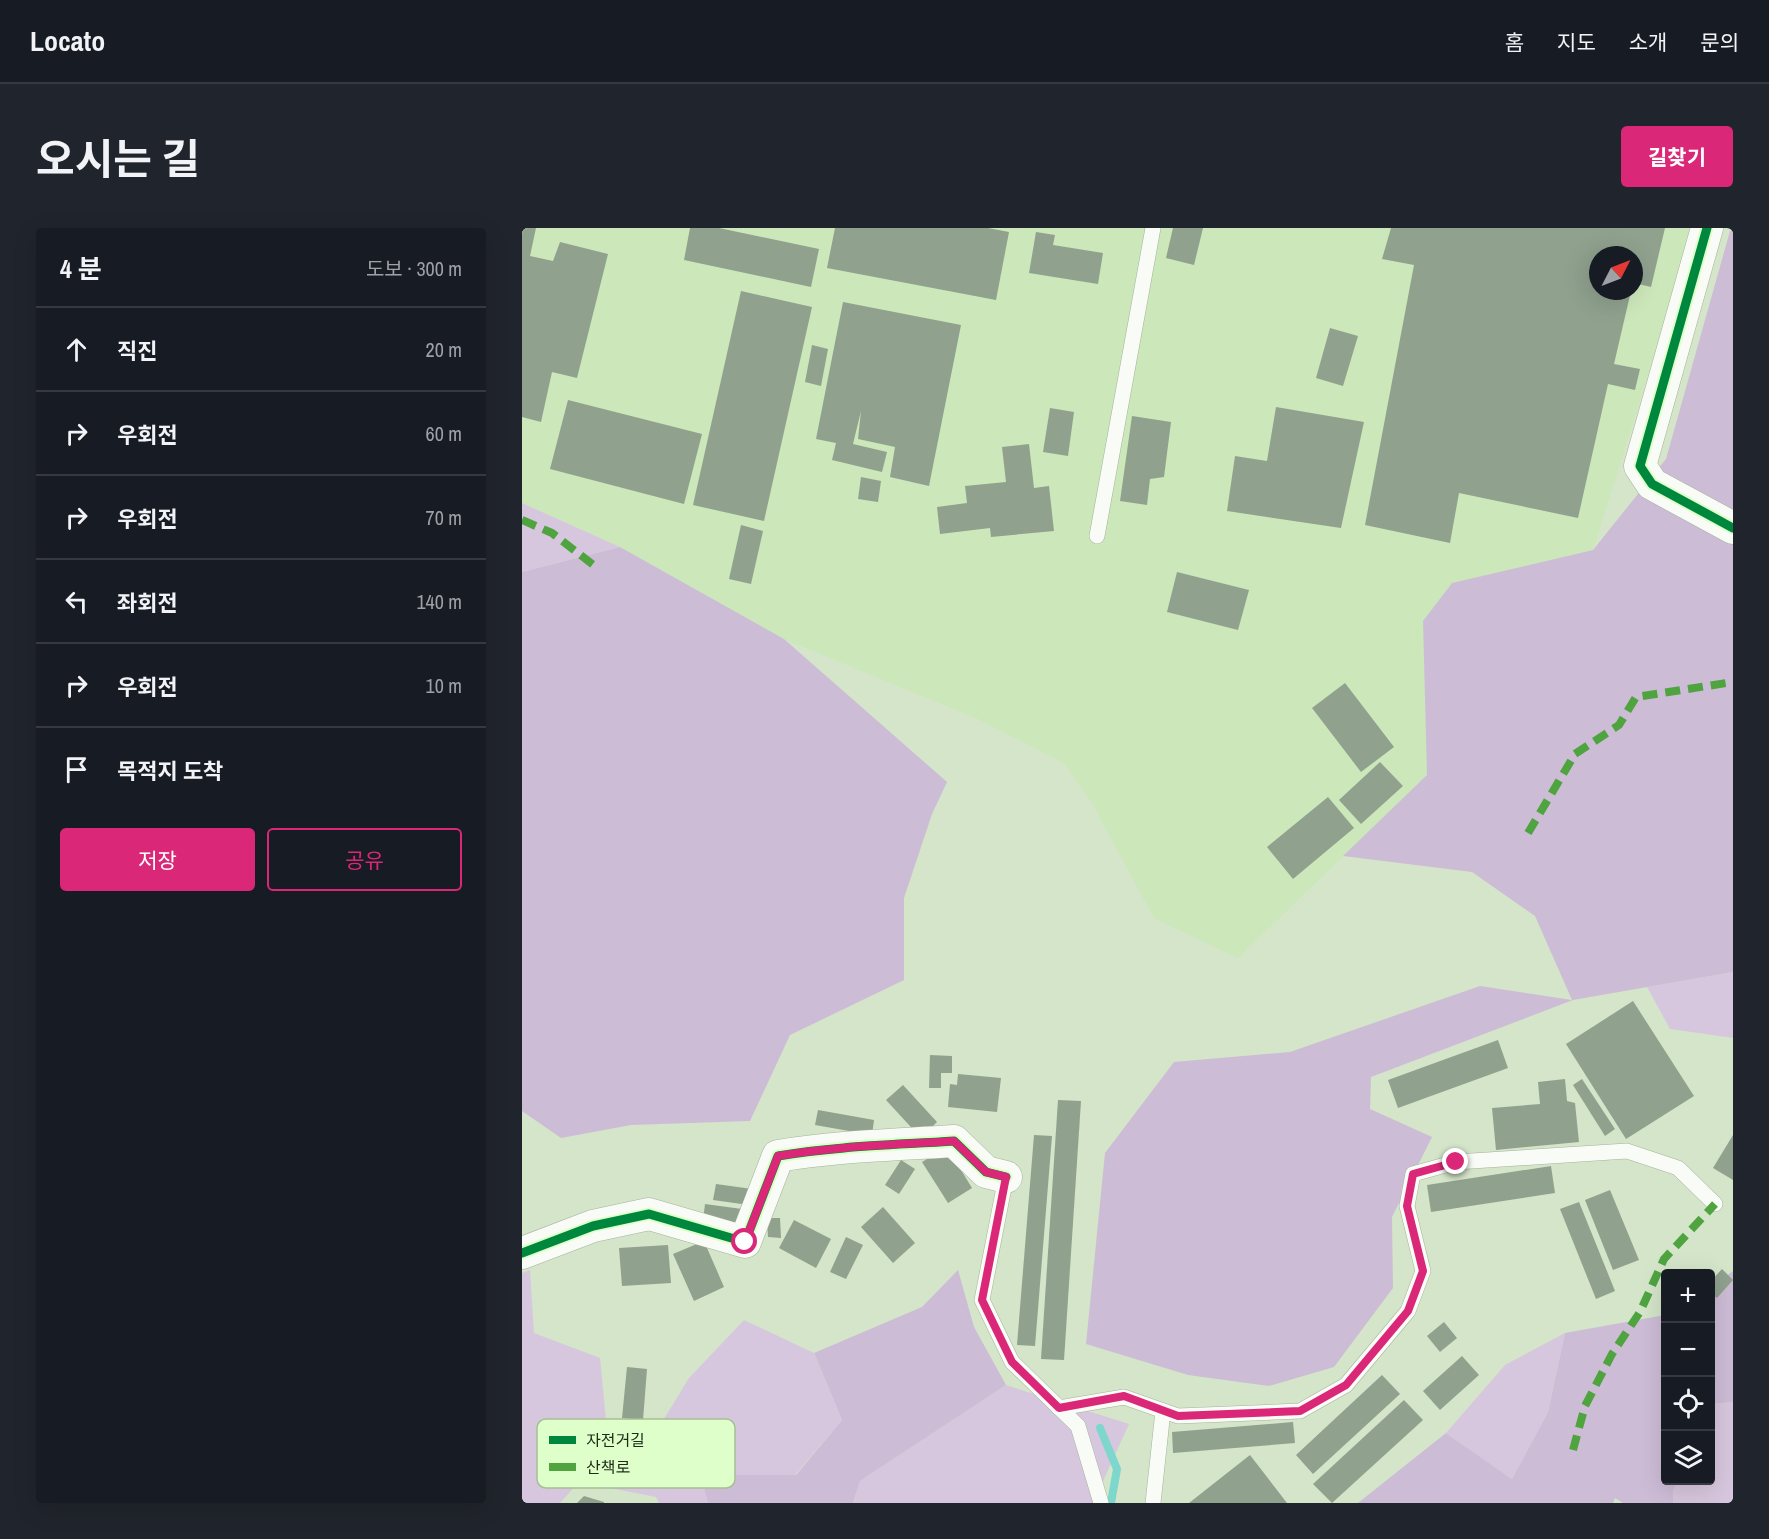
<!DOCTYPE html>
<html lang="ko">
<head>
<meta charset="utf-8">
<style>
  :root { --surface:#171b24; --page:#20242c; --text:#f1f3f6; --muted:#9ea1a6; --line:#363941; --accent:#db2777 }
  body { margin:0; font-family:"Archivo Narrow","Noto Sans KR",sans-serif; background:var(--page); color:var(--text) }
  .controls { position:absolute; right:18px; bottom:18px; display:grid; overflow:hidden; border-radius:6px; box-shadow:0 6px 24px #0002 }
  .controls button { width:54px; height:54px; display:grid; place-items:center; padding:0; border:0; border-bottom:2px solid var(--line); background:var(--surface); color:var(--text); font:30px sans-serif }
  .compass { position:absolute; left:1067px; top:18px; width:54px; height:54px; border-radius:50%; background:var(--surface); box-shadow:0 6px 24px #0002; rotate:48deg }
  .stop { position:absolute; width:18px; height:18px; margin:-14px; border:4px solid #db2777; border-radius:50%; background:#fff }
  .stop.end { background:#db2777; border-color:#fff; box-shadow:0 2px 6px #0008 }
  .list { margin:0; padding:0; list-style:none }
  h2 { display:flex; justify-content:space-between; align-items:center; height:78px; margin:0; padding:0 24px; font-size:26px }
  h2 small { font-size:20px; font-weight:400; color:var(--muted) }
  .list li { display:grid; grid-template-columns:39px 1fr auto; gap:18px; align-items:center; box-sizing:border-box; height:84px; padding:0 24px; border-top:2px solid var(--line) }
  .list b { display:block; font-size:22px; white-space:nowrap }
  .list em { font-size:20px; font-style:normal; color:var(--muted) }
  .actions { display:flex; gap:12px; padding:18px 24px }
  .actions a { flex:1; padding:14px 0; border:2px solid var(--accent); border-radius:6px; text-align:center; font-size:21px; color:var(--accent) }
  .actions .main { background:var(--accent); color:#fff }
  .icon { flex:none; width:33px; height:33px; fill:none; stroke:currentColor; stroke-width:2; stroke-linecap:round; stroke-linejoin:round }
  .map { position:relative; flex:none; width:1211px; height:1275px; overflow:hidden; border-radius:6px }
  header { display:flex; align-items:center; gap:36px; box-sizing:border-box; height:84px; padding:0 30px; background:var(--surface); border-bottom:2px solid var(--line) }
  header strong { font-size:28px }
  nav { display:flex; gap:33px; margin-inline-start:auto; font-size:21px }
  .intro { display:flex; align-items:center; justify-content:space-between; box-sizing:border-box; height:144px; padding:0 36px }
  h1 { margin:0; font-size:42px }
  .button { padding:15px 27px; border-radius:6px; background:var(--accent); color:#fff; font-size:21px; font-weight:700 }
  main { display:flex; gap:36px; padding:0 36px }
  aside { flex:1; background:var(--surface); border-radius:6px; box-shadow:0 6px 24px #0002 }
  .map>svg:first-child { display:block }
  .built { fill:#cce7ba; fill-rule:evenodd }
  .green { fill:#d7c7de }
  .forest { fill:#cdbcd6 }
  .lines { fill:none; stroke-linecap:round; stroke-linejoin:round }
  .stream { stroke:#7dd7cc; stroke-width:8 }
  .building { fill:#90a18e }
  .service-casing { stroke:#a5b29d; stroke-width:16 }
  .minor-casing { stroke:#a5b29d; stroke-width:33 }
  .service { stroke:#f9fbf7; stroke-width:15 }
  .minor { stroke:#f9fbf7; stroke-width:32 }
  .quiet { stroke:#4fa440; stroke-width:8; stroke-dasharray:15 8; stroke-linecap:butt }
  .cycleway-casing { stroke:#deffca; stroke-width:13 }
  .cycleway { stroke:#00873e; stroke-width:9 }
  .route { stroke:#db2777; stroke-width:8 }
  .key { fill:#deffca; stroke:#a5bf94; stroke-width:1.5 }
  .key-label { font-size:16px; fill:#1f2b17 }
</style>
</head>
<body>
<header>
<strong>Locato</strong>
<nav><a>홈</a><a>지도</a><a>소개</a><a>문의</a></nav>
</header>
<div class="intro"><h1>오시는 길</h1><a class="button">길찾기</a></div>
<main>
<aside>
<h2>4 분<small>도보 · 300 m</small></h2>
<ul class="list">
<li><svg class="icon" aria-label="ahead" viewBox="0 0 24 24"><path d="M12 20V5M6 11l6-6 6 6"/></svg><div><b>직진</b></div><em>20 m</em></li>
<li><svg class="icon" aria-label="right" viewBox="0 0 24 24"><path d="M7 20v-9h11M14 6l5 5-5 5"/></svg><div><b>우회전</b></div><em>60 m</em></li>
<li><svg class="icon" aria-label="right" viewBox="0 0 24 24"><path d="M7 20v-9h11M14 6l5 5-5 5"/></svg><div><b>우회전</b></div><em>70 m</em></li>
<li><svg class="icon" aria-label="left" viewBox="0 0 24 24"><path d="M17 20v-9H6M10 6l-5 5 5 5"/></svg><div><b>좌회전</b></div><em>140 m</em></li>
<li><svg class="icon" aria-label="right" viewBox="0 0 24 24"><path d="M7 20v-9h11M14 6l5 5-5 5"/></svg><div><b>우회전</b></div><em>10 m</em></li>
<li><svg class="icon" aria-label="arrive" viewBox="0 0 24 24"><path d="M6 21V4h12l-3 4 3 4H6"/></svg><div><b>목적지 도착</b></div></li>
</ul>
<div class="actions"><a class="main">저장</a><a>공유</a></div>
</aside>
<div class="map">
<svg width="1211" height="1275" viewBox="0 0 1211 1275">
  <rect width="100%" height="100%" fill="#d4e5c9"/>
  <!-- built -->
  <path class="built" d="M0 0H1172L1071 322 930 355 901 393 905 547 716 730 632 690 570 575 542 535 456 491 262 411 98 319 0 275ZM1076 27H1112V63H1076Z"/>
  <!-- green -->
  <g class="green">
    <path d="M0 275 98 319 0 344Z"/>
    <path d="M1211 744V810L1148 801 1125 759Z"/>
    <path d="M8 1042 12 1105 78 1130 85 1203 126 1217 167 1150 222 1092 292 1125 320 1192 273 1247H180L186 1275H137L134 1269 57 1254 38 1275H0V1045Z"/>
    <path d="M1043 1105 1026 1184 990 1251 924 1205 983 1137Z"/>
    <path d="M484 1157 607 1196 571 1275H331L338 1253Z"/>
    <path d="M1211 1174V1275H1151V1264L1155 1253 1188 1252 1189 1176Z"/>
  </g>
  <!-- forest -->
  <g class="forest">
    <path d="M1208 3H1211V744L1051 772 849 849 848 881 910 909 870 989 871 1060 812 1139 747 1158 666 1147 564 1116 583 925 652 834 768 824 958 758 1050 772 1013 688 950 644 821 628 905 547 901 393 930 355 1071 322 1144 231Z"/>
    <path d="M98 319 262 411 425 554 410 586 382 670V752L268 807 228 893 109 897 39 910 0 883V344Z"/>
    <path d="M436 1042 452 1099 484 1157 338 1253 331 1275H186L179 1247H274L320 1192 292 1125 400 1079Z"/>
    <path d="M1211 1043V1174L1189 1176 1188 1060Z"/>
    <path d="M1143 1087 1144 1252 1155 1253 1151 1264V1275H1101L1093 1270 1091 1275H836L924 1205 990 1251 1026 1184 1043 1105Z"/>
  </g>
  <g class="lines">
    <!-- stream -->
    <path class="stream" d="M578 1200 595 1241 589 1275"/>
  </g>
  <!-- building -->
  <g class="building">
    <path d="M0 0H14L8 28 31 33 38 14 86 26 55 150 30 144 19 194 0 189Z"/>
    <path d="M168 0H197L297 21 289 59 162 32Z"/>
    <path d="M313 0H466L487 4 474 72 305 40Z"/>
    <path d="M651 0H681L672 37 644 30Z"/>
    <path d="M869 0H1143L1129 59 1112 55V27H1076V63H1109L1092 136 1118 141 1113 162 1086 156 1056 290 937 265 928 315 843 297 892 37 860 31Z"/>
    <path d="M514 4 533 7 531 17 581 25 576 56 507 45Z"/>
    <path d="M219 63 290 79 242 293 171 277Z"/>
    <path d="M321 74 439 97 407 258 368 249 373 219 336 211 339 183 331 216 365 224 360 244 310 232 314 215 294 211Z"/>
    <path d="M808 100 836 108 821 158 794 150Z"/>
    <path d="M290 117 306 121 299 158 283 154Z"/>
    <path d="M46 172 180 206 162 276 28 241Z"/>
    <path d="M754 179 842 194 819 300 705 283 713 228 745 233Z"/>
    <path d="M528 180 552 184 546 228 521 224Z"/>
    <path d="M610 188 649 194 642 249 628 251 625 277 598 273Z"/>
    <path d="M507 216 512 260 527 258 532 303 469 309 468 300 418 306 415 279 445 275 443 258 484 254 480 219Z"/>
    <path d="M339 249 359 253 356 274 336 271Z"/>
    <path d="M219 297 241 303 229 356 207 351Z"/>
    <path d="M655 344 727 362 716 402 645 384Z"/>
    <path d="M823 455 872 519 839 544 790 480Z"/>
    <path d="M858 534 881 558 839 596 817 572Z"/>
    <path d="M806 569 832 600 771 651 745 619Z"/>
    <path d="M1111 773 1172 868 1104 911 1044 816Z"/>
    <path d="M976 812 986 840 876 880 866 852Z"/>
    <path d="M408 827 430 828V845H419V860H407Z"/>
    <path d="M436 846 479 850 475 884 426 879 428 856 435 857Z"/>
    <path d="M1043 851 1045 873 1053 875 1057 914 974 922 970 880 1018 876 1016 854Z"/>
    <path d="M1060 851 1093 901 1083 908 1051 857Z"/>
    <path d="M381 857 415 894 399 910 364 872Z"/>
    <path d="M536 872 559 873 542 1132 519 1131Z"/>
    <path d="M296 882 352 892 350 907 293 897Z"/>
    <path d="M512 907 530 908 513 1118 495 1117Z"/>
    <path d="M1211 907V952L1191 940Z"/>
    <path d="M425 919 450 960 426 975 400 934Z"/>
    <path d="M379 932 393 941 377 966 363 957Z"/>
    <path d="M1029 938 1033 965 909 984 905 957Z"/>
    <path d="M194 956 230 961 227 977 191 972Z"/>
    <path d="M1088 962 1117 1032 1091 1042 1063 972Z"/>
    <path d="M1057 974 1093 1063 1074 1071 1038 981Z"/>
    <path d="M183 976 220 981 218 997 181 992Z"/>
    <path d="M361 979 393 1015 371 1035 339 999Z"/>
    <path d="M245 990H258L259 1010 246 1009Z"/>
    <path d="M272 992 309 1011 294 1040 257 1020Z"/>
    <path d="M324 1009 341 1017 324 1051 308 1044Z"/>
    <path d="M182 1013 202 1059 172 1073 151 1026Z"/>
    <path d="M146 1017 149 1055 100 1058 97 1020Z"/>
    <path d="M1200 1041 1211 1052 1195 1070 1188 1065V1054Z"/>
    <path d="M922 1094 935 1110 918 1124 905 1108Z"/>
    <path d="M940 1128 957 1147 918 1182 901 1163Z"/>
    <path d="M105 1139 125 1141 121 1192 100 1190Z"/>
    <path d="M860 1147 878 1166 791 1246 774 1227Z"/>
    <path d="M882 1172 901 1192 810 1275 791 1256Z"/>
    <path d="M771 1194 773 1215 651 1225 650 1204Z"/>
    <path d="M728 1227 765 1275H667Z"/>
    <path d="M62 1268 82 1274V1275H55Z"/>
  </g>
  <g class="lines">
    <defs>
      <g id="service">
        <path d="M575 308 631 0"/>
        <path d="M484 949 460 1072 490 1134 556 1198 579 1275"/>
        <path d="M537 1180 602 1169 656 1188 778 1183 824 1157 886 1083 901 1043 885 978 891 946 934 934 1105 923 1156 940 1193 976"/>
        <path d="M631 1275 641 1183"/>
      </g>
      <g id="minor">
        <path d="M1185 0 1118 238 1130 256 1211 300"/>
        <path d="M0 1025 71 998 127 986 223 1014 256 928C314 918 373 917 432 913L464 944 484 949"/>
      </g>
    </defs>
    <!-- service casing -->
    <use href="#service" class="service-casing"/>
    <!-- minor casing -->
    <use href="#minor" class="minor-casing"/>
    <!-- service -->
    <use href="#service" class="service"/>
    <!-- minor -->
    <use href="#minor" class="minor"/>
    <!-- quiet -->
    <g class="quiet">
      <path d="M0 292 30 305 74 339"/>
      <path d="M1006 605 1053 526 1097 497 1114 469 1211 454"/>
      <path d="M1051 1222 1063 1178 1090 1126 1118 1084 1142 1031 1193 976"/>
    </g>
    <defs>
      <g id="cycleway">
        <path d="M1185 0 1118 238 1130 256 1211 300"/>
        <path d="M0 1025 71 998 127 986 223 1014 256 928C314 918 373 917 432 913L464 944 484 949"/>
      </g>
    </defs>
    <!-- cycleway casing -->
    <use href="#cycleway" class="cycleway-casing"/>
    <!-- cycleway -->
    <use href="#cycleway" class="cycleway"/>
  </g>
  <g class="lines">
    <!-- route -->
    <path class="route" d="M223 1014 256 928C314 918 373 917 432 913L464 944 484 949 460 1072 490 1134 537 1180 602 1168 656 1188 778 1183 824 1157 886 1083 901 1043 885 978 891 946 934 934"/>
  </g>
  <!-- legend -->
  <rect x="15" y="1191" width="198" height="69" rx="9" class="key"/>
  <rect x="27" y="1208" width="27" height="8" fill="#00873e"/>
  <rect x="27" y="1235" width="27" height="8" fill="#4fa440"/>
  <g class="key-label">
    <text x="64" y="1218">자전거길</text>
    <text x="64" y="1245">산책로</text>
  </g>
</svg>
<div class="controls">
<button>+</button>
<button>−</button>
<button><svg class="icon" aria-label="locate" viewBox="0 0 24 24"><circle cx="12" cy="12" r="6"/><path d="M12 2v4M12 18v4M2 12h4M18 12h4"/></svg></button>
<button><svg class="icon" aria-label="layers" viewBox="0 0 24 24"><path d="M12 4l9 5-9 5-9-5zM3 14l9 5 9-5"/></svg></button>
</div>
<svg class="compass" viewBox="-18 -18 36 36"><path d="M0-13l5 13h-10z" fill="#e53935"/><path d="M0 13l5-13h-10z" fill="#9ea1a6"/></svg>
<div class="stop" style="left:223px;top:1014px"></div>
<div class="stop end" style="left:934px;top:934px"></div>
</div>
</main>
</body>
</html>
